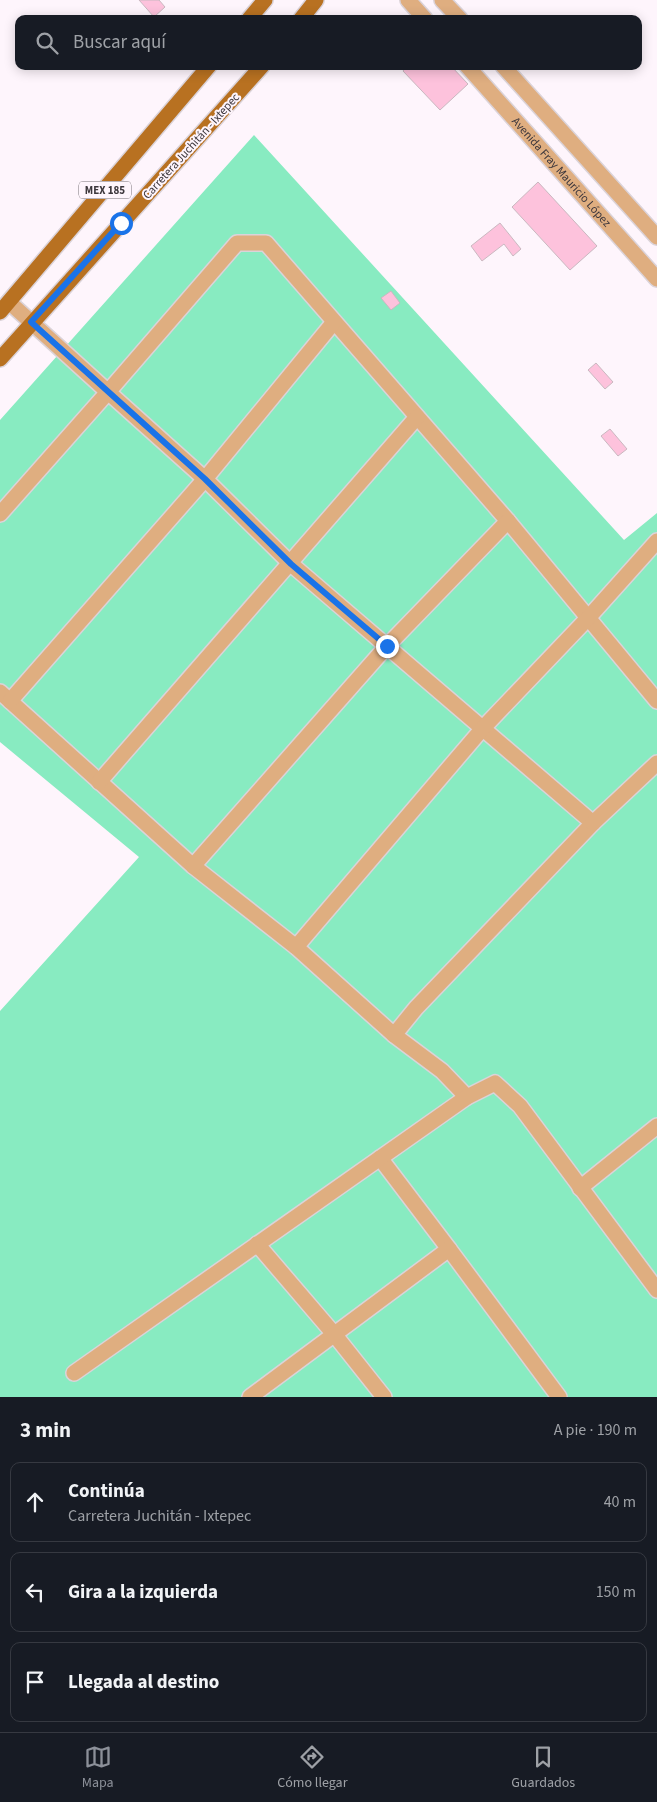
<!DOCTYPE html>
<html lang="es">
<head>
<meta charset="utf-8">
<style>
  :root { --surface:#171b24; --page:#242831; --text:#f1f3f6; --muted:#9ea1a6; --line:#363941; --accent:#8c9099 }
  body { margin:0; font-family:"Source Sans 3",sans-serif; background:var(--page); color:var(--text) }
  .stop { position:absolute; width:15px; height:15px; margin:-11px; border:4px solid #1a73e8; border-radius:50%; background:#fff }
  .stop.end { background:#1a73e8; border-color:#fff; box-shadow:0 1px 5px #0008 }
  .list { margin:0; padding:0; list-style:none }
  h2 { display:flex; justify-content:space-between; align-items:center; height:65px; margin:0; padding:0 20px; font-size:21px }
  h2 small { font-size:16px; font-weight:400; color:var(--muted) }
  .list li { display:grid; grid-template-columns:32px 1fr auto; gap:15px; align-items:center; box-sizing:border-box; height:80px; margin:0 10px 10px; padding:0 10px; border:1px solid var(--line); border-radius:10px }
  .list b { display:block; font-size:19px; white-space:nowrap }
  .list p { margin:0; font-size:16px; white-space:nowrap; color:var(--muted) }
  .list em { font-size:16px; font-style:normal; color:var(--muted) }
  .icon { flex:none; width:28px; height:28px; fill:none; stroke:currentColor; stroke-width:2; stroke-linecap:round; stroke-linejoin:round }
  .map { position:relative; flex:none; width:657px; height:1397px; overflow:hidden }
  .search { position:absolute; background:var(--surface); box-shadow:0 2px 12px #0003; left:15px; right:15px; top:15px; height:55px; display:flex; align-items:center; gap:12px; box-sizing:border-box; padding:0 18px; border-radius:10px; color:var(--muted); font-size:19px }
  .sheet { height:335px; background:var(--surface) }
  nav { display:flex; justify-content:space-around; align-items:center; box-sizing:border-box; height:70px; border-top:1px solid var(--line); background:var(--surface); font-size:14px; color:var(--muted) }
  nav a { display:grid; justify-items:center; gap:2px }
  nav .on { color:var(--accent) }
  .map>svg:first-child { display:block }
  .park { fill:#88ebc1 }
  .building { fill:#fdc2dc; stroke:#cab8c0 }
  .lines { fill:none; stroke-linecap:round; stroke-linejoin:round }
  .minor-casing { stroke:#dbd3d9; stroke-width:18 }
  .tertiary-casing { stroke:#dbd3d9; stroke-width:18 }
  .primary-casing { stroke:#dbd3d9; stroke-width:18 }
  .minor { stroke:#dfae80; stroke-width:15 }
  .tertiary { stroke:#dfae80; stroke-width:15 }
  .primary { stroke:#b87121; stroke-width:15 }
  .route { stroke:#1a73e8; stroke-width:6 }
  .labels { text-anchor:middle; stroke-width:4; stroke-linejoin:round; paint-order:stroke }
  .shield { fill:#fef5fc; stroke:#777076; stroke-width:1 }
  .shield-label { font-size:11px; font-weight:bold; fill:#3d373c }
  .street-label { font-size:12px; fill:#3d373c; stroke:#fef5fc }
</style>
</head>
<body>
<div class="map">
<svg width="657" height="1397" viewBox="0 0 657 1397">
  <rect width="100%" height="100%" fill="#fef5fc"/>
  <!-- park -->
  <path class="park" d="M254 135 624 540 657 513V1397H0V1011L139 857 0 742V420Z"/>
  <!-- building -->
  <g class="building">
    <path d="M139 0H159L165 7 154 17Z"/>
    <path d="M407 66H451L468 84 440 110 403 71Z"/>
    <path d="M538 182 597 246 570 270 512 207Z"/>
    <path d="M500 223 521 249 513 256 504 244 482 261 471 246Z"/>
    <path d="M391 291 400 303 391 310 381 298Z"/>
    <path d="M596 363 613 382 605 389 588 370Z"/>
    <path d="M610 429 627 449 618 456 601 436Z"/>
  </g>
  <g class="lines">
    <defs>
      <g id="minor">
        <path d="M9 302 108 392 237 243H266L508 521 657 701"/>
        <path d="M0 514 108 392 205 479 291 564 593 823 416 1008 394 1035"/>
        <path d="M0 692 193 866 296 947 394 1035 442 1071 467 1097"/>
        <path d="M10 701 205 479 334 322"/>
        <path d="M99 782 417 417"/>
        <path d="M593 823 657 763"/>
        <path d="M193 866 387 646 508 521"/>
        <path d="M296 947 483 728 589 617 657 541"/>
        <path d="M380 1158 449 1249"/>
        <path d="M580 1188 657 1126"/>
        <path d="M257 1244 334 1334 384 1397"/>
        <path d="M74 1373 467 1097 495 1083 520 1106 657 1290"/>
        <path d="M250 1397 449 1249 559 1397"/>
      </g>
      <g id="tertiary">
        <path d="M408 0 425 19"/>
        <path d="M442 0 460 19"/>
        <path id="s1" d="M467 66 657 279"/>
        <path d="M503 66 657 237"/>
      </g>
      <g id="primary">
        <path d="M249 19 265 0"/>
        <path d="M301 19 316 0"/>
        <path d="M0 312 209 66"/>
        <path d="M0 359 262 66"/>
      </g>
    </defs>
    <!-- minor casing -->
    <use href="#minor" class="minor-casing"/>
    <!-- tertiary casing -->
    <use href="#tertiary" class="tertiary-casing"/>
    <!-- primary casing -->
    <use href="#primary" class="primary-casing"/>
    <!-- minor -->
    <use href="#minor" class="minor"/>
    <!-- tertiary -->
    <use href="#tertiary" class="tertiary"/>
    <!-- primary -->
    <use href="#primary" class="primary"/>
  </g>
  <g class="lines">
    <!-- route -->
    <path class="route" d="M121 223 31 322 205 479 291 564 387 646"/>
  </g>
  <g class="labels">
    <!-- shield labels -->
    <rect class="shield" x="79" y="181.5" width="52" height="17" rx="4"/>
    <g class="shield-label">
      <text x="105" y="194">MEX 185</text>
    </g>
    <!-- street labels -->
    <g class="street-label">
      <text transform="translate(191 146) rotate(-48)" y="4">Carretera Juchitán - Ixtepec</text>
      <text dy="4" stroke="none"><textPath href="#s1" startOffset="142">Avenida Fray Mauricio López</textPath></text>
    </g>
  </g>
</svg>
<div class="stop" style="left:121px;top:223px"></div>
<div class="stop end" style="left:387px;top:646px"></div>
<div class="search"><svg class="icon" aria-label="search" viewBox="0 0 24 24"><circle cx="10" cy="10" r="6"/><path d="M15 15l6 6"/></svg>Buscar aquí</div>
</div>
<section class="sheet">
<h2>3 min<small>A pie · 190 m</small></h2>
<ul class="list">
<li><svg class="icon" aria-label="ahead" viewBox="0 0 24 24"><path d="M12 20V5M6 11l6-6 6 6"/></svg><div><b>Continúa</b><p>Carretera Juchitán - Ixtepec</p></div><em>40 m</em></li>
<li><svg class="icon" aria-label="left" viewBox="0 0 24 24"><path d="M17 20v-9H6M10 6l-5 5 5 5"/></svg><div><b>Gira a la izquierda</b></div><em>150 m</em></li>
<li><svg class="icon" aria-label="arrive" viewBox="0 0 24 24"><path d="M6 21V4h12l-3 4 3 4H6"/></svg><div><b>Llegada al destino</b></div></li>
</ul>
</section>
<nav>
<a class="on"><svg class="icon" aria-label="map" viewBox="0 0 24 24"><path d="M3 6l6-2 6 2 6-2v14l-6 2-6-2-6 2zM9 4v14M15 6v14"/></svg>Mapa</a>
<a><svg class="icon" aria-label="directions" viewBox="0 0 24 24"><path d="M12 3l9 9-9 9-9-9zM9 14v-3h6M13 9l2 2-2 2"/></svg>Cómo llegar</a>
<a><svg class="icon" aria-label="saved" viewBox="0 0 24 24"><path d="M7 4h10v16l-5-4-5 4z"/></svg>Guardados</a>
</nav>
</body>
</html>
